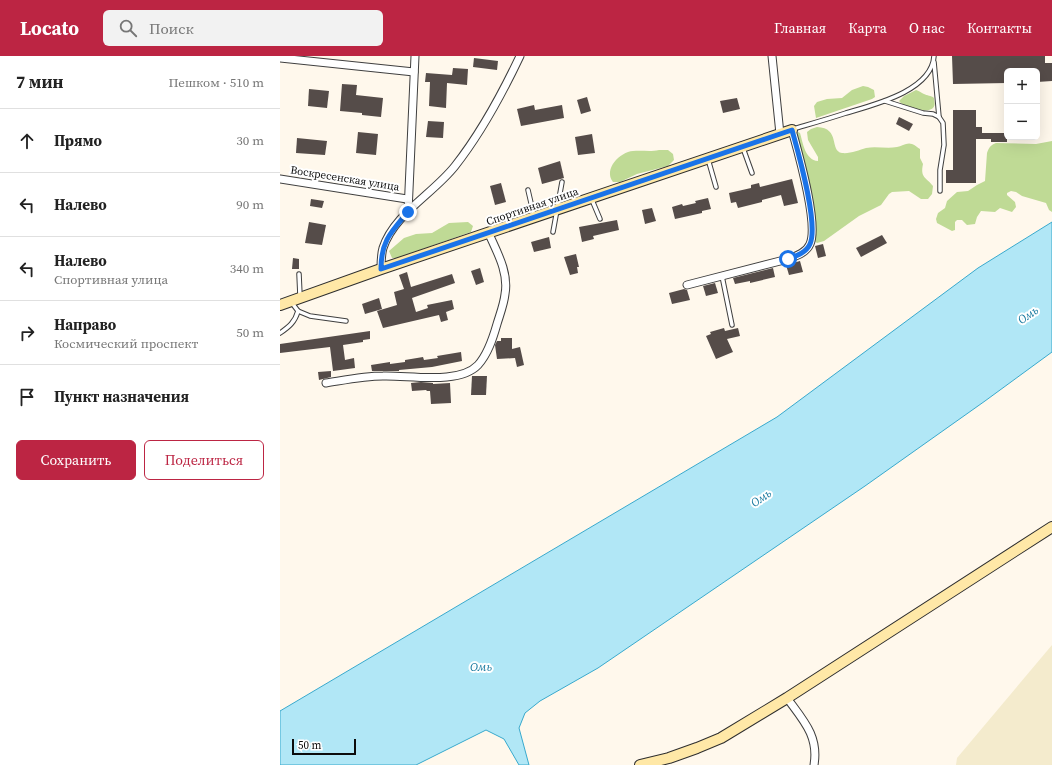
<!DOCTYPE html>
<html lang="ru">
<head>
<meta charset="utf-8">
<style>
  :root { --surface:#fff; --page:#f2f2f2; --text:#222; --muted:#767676; --line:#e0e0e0; --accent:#bc2543 }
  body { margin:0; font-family:"Source Serif 4",serif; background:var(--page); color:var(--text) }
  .controls { position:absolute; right:12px; top:12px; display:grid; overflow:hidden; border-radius:6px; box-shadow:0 4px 16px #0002 }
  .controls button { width:36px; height:36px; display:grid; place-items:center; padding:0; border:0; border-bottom:1px solid var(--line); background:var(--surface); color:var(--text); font:20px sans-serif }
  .scale { position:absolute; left:12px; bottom:10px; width:64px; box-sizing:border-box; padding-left:4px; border:2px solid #0c0c0c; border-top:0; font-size:11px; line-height:14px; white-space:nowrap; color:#0c0c0c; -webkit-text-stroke:3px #fff; paint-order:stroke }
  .stop { position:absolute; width:12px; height:12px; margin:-9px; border:3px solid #1a73e8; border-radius:50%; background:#fff }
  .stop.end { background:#1a73e8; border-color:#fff; box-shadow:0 1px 4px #0008 }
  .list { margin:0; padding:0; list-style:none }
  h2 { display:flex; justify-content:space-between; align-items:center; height:52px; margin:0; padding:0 16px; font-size:17px }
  h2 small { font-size:13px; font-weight:400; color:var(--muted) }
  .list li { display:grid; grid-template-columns:26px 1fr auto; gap:12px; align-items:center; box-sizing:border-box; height:64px; padding:0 16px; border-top:1px solid var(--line) }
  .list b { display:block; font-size:15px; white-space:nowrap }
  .list p { margin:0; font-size:13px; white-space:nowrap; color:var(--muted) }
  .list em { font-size:13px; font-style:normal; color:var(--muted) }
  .actions { display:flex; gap:8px; padding:12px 16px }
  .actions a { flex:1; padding:9px 0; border:1px solid var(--accent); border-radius:6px; text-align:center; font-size:14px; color:var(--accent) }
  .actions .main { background:var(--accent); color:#fff }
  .icon { flex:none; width:22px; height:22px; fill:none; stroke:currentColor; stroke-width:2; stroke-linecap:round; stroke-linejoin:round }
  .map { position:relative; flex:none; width:772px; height:709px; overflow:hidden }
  header { display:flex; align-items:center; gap:24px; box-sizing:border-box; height:56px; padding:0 20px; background:var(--accent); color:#fff }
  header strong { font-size:19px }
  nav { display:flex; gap:22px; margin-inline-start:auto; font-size:14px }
  .search { width:280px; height:36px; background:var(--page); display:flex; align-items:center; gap:10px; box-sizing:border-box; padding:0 14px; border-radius:6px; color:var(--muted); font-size:15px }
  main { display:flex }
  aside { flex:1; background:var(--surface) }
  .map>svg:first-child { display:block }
  .farmland { fill:#f4ebcd }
  .forest { fill:#bfda95 }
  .water { fill:#b1e7f6; stroke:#38a9cd }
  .building { fill:#554c49 }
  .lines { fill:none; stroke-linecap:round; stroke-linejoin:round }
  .lane-casing { stroke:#3f3f3f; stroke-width:5.5 }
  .street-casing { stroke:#3f3f3f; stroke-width:9 }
  .secondary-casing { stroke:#2e2e2e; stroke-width:12 }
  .lane { stroke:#fff; stroke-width:3.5 }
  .street { stroke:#fff; stroke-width:7 }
  .secondary { stroke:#ffe8a7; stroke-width:10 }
  .route { stroke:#1a73e8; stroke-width:5 }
  .labels { text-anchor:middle; stroke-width:4; stroke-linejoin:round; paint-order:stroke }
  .street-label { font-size:11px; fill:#0c0c0c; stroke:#fff }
  .water-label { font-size:12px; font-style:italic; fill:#16789e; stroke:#fff }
</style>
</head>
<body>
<header>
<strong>Locato</strong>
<div class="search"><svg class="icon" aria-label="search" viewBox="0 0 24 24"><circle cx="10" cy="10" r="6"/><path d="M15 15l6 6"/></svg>Поиск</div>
<nav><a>Главная</a><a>Карта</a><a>О нас</a><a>Контакты</a></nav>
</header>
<main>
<aside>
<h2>7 мин<small>Пешком · 510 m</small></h2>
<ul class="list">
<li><svg class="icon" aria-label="ahead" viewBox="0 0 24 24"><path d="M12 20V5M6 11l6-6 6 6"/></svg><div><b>Прямо</b></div><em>30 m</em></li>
<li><svg class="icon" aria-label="left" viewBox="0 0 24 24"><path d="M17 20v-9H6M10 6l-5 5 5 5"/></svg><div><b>Налево</b></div><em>90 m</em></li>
<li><svg class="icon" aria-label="left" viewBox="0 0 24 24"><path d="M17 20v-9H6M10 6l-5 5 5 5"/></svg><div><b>Налево</b><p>Спортивная улица</p></div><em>340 m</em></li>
<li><svg class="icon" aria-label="right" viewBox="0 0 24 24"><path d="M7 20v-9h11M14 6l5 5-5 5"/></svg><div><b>Направо</b><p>Космический проспект</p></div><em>50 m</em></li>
<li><svg class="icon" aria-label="arrive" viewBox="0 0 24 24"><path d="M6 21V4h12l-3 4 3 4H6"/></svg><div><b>Пункт назначения</b></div></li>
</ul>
<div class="actions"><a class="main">Сохранить</a><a>Поделиться</a></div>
</aside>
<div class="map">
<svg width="772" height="709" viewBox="0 0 772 709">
  <rect width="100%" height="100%" fill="#fff8ec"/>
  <!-- farmland -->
  <path class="farmland" d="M772 589V709H676L677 702Z"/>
  <!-- forest -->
  <g class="forest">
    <path d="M583 30 588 31 594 34 595 41 592 43 536 62 534 50 537 46 547 43 562 42 572 34Z"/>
    <path d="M636 34C640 35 641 37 644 38 647 40 651 39 654 42 654 45 656 49 653 52 647 58 623 51 619 45L624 40Z"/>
    <path d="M537 71C561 72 549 95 562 97 570 98 579 94 586 92 596 90 607 93 617 91 622 90 627 86 632 88 635 89 638 92 640 93V102L643 108C640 122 646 121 653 130L652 138 648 143H641L629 135 612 136 609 138 601 149 579 160 544 185 537 187 533 184 517 77 518 76 520 77C523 87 525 104 538 105V101L528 84 527 76 531 73Z"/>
    <path d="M772 85V156L769 154 766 147 742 140 736 136 731 135 727 137V139L735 146 736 151 732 156 720 152 715 156 701 155 697 161 695 168 687 169 682 164H677L675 166V174L672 175 657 167 656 163 658 157 665 152 667 145 677 136 688 135 697 129 705 125 707 97C709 91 711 89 716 87L756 88Z"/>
    <path d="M379 94H388L393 98 394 104 388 110 357 118 340 126H333C323 113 340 96 353 95 362 94 370 96 379 94Z"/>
    <path d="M188 166 193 170 191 176 117 202H112L109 195 124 182 136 178 152 177 169 167Z"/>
  </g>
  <!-- water -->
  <path class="water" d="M772 166V296L705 345 585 430 318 612 260 645 245 657 239 672 249 709H239L224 683 206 674 136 709H0V655L497 361 698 212Z"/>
  <!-- building -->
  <g class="building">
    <path d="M672 0H765V7H772V25L757 26V15H727V27L673 28Z"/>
    <path d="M194 2 218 5 217 14 193 11Z"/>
    <path d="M173 12 188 13 187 29 167 27 166 52 149 50 150 26H145L146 17 172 19Z"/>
    <path d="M62 28 77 29 76 39 103 42 101 61 82 59V57L60 55Z"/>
    <path d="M29 33 49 35 47 52 28 50Z"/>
    <path d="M307 41 311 55 301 58 297 44Z"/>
    <path d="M457 42 460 53 443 57 440 45Z"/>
    <path d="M254 49 255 54 282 49 284 62 241 70 237 53Z"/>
    <path d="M673 54H696V71H702V77H727V86H711V83H696V127H666V114H673Z"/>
    <path d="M619 61 633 68 629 75 616 68Z"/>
    <path d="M148 65 164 66 163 82 146 81Z"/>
    <path d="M78 76 98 78 96 99 76 97Z"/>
    <path d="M312 78 315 97 298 99 295 81Z"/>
    <path d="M17 82 47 85 45 99 16 97Z"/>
    <path d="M280 105 284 122 262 128 258 112Z"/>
    <path d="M512 123 518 147 504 150 501 139 482 144V146L458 152 456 146 451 147 449 137 471 132V129L479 127 480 131Z"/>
    <path d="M221 127 226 146 215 149 210 130Z"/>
    <path d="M428 142 431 153 422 155V157L395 163 392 151 402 148 403 150 416 147 415 145Z"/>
    <path d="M31 143 44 145 42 152 30 150Z"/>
    <path d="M372 152 376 165 365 168 362 154Z"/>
    <path d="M337 164 339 174 313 180 314 183 302 186 299 171Z"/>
    <path d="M29 166 46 169 42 189 25 187Z"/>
    <path d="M602 179 607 187 581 201 576 192Z"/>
    <path d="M269 181 271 192 254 196 251 186Z"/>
    <path d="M543 188 546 200 538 202 535 190Z"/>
    <path d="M296 198 299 211H297L298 217 290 219 284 201Z"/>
    <path d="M13 202 19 203V213H12Z"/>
    <path d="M520 205 523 216 509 219 506 209Z"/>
    <path d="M200 212 204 226 196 229 191 215Z"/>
    <path d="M493 212 495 221 470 227V225L455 228 453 222Z"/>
    <path d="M127 216 131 231 172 218 175 227 132 242 136 256 148 252 147 249 172 244 174 253 166 256 168 264 161 266 159 259 103 272 97 255 117 249 114 236 124 233 119 219Z"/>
    <path d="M435 227 438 237 426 240 423 230Z"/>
    <path d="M404 233 407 234 410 244 392 248 389 237Z"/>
    <path d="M99 242 102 253 85 258 82 248Z"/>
    <path d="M444 272 445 275 458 272 460 280 447 283 453 296 436 303 426 280 431 278 430 276Z"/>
    <path d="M90 275V283L83 284V286L63 289 65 304 74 302 75 312 53 315 50 291 0 297V288Z"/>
    <path d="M221 282H232V293L240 291 244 309 237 311 235 302 217 303 215 289 217 285H221Z"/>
    <path d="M181 296 182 305 152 311 119 314V315H92L91 309 110 306V308L125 306V304L143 301 144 304 158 302 157 300Z"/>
    <path d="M51 315V321L39 324 38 316Z"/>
    <path d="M192 320H207L206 339H191Z"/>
    <path d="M141 326 153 327V328L170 327 171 347 151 348 150 335H147L146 334 132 335 131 327Z"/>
  </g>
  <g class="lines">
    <defs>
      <g id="lane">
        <path d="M654 6 659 61"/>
        <path d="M605 45 643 57 653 58 659 61 663 67 664 89 660 114V135"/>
        <path d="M513 73C530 68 548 63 566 57 593 49 652 35 654 0"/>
        <path d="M463 92 472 117"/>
        <path d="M428 103 436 131"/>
        <path d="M248 134 254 160"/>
        <path d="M312 144 320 163"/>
        <path d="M273 176 282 126"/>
        <path d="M19 218 20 240"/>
        <path d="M442 220 452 269"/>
        <path d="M12 247 18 255 30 260 66 265"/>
        <path d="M0 277C9 271 15 266 18 255"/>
      </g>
      <g id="street">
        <path d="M492 0 500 78"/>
        <path d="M0 2 134 16"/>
        <path d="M0 123 127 143"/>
        <path d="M128 156 135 0"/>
        <path d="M101 213C101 206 101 199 103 192 114 158 153 138 175 110 201 77 222 38 240 0"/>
        <path d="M407 229 508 203C516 200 526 197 530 188 539 168 518 96 512 74"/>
        <path d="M46 327C65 324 84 320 103 320 129 319 179 329 198 309 208 298 213 282 217 268 220 258 224 248 225 238 229 217 217 196 209 178"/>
        <path d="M507 642C523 664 539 680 534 709"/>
      </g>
      <g id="secondary">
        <path d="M0 249 101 213 512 74"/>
        <path d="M360 709 389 702 417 692 441 682 507 642 772 471"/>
      </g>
    </defs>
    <!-- lane casing -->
    <use href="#lane" class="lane-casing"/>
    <!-- street casing -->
    <use href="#street" class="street-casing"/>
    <!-- secondary casing -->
    <use href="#secondary" class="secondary-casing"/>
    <!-- lane -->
    <use href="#lane" class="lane"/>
    <!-- street -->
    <use href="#street" class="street"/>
    <!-- secondary -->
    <use href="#secondary" class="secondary"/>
  </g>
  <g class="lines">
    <!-- route -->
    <path class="route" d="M128 156C111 176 101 185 101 213L512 74C518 96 539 168 530 188 526 197 516 200 508 203"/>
  </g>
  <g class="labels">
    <!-- street labels -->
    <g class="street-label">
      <text transform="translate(65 122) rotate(9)" y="4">Воскресенская улица</text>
      <text transform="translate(252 150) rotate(-19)" y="4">Спортивная улица</text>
    </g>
    <!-- water labels -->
    <g class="water-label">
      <text transform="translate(748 259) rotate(-34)" y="4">Омь</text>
      <text transform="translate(481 442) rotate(-34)" y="4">Омь</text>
      <text x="201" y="615">Омь</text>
    </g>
  </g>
</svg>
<div class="controls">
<button>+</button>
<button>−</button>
</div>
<div class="scale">50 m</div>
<div class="stop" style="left:508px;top:203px"></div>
<div class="stop end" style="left:128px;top:156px"></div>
</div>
</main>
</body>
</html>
